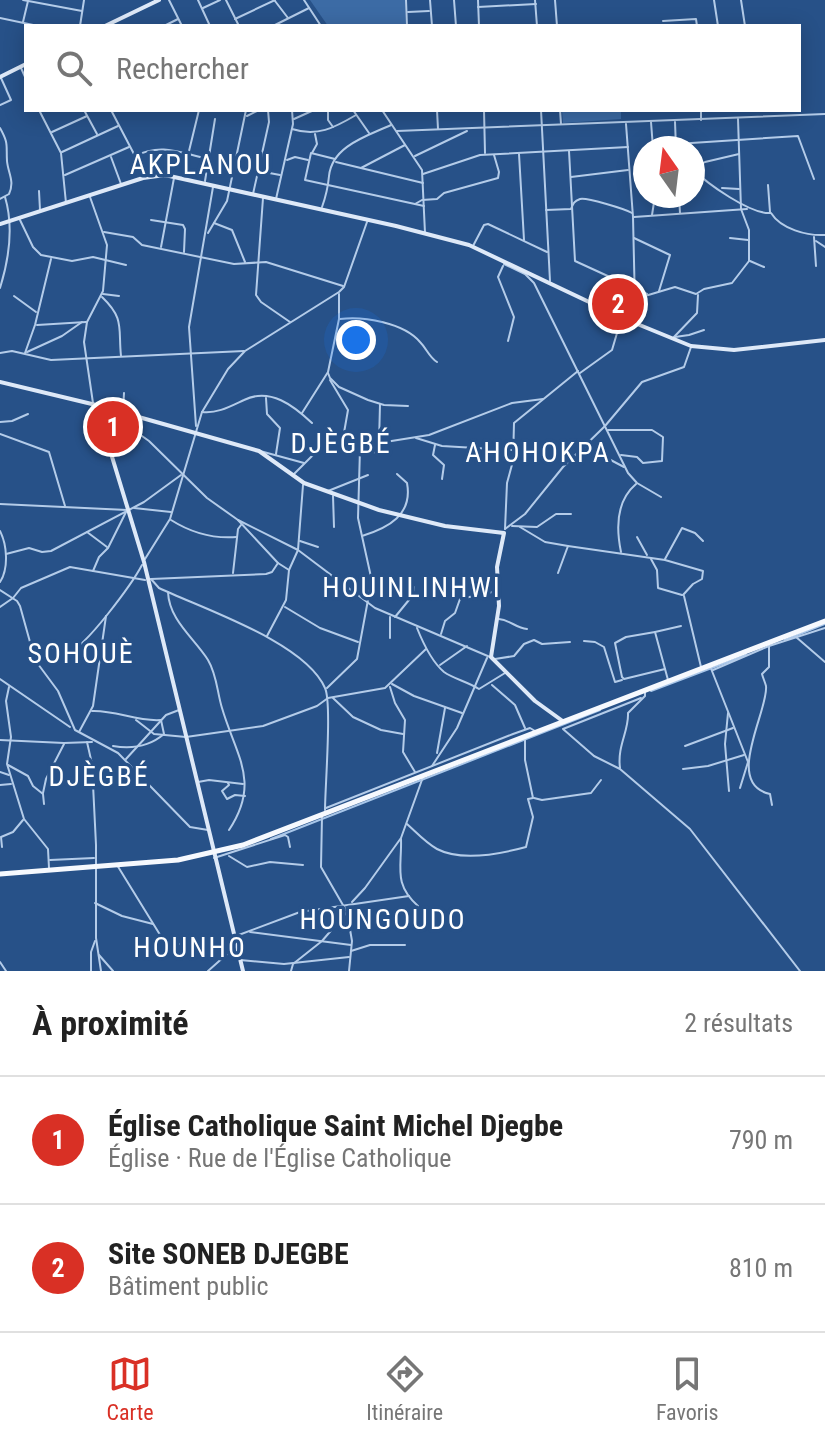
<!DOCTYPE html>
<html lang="fr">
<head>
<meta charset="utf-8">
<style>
  :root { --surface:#fff; --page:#f6f6f6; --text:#222; --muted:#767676; --line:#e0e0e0; --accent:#d93025 }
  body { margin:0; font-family:"Roboto Condensed",sans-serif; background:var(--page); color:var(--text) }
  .compass { position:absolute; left:633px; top:136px; width:72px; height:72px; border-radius:50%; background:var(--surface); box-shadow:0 4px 20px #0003; rotate:346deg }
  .you { position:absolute; left:356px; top:340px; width:28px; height:28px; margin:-20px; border:6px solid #fff; border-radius:50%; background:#1a73e8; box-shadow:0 0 0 12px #1a73e833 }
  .badge { display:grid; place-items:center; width:52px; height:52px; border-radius:50%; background:var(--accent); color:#fff; font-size:26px; font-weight:700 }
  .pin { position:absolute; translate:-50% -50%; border:4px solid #fff; box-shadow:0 2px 8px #0006 }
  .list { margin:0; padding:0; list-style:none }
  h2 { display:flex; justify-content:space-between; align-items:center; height:104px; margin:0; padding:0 32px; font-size:34px }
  h2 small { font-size:26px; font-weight:400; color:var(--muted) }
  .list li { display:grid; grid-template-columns:52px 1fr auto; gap:24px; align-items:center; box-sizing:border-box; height:128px; padding:0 32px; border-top:2px solid var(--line) }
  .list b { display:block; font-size:30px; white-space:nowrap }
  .list p { margin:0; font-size:26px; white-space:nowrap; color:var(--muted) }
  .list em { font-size:26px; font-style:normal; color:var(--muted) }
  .icon { flex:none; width:44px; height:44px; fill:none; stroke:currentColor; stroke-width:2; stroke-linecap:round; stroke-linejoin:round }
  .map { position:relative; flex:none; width:825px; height:971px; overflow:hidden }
  .search { position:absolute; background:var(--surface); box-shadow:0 4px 20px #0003; left:24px; right:24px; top:24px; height:88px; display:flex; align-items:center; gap:20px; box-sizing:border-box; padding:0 28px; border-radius:0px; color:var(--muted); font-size:30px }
  .sheet { height:360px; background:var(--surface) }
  nav { display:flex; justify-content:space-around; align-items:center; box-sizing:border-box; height:112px; border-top:2px solid var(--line); background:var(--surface); font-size:22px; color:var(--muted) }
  nav a { display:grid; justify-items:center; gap:4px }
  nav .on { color:var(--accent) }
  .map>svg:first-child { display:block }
  .green { fill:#3c6ba5 }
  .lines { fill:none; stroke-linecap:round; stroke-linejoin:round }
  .stream { stroke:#a8c6e9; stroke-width:2 }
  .street { stroke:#b4cce9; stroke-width:2 }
  .secondary { stroke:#dee9f8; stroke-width:4 }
  .primary { stroke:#f6f9fe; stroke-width:5 }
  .labels { text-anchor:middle; stroke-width:7; stroke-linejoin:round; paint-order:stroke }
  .quarter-label { font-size:28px; letter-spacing:2px; fill:#fff; stroke:#275188 }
</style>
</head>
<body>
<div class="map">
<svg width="825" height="971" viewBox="0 0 825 971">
  <rect width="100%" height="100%" fill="#275188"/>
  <!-- green -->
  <g class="green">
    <path d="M310 0H405L406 26H328Z"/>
    <path d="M562 110H621V119L563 123Z"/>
  </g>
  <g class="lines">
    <!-- stream -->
    <g class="stream">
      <path d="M785 640 825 624"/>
      <path d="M651 691 746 655"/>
      <path d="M271 839 600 710"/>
    </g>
    <!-- street -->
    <g class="street">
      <path d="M23 0 82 11"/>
      <path d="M169 0 182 26"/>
      <path d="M198 0 210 26"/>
      <path d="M226 0 239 26"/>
      <path d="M304 0 321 26"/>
      <path d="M406 0 407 26"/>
      <path d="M430 0 432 26"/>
      <path d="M454 0 456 26"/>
      <path d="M478 0 479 26"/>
      <path d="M535 0 537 26"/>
      <path d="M555 0 557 26"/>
      <path d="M714 0 718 26"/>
      <path d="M741 0 745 26"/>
      <path d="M275 1 288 18"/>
      <path d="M478 7 536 4"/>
      <path d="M203 8 220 0"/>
      <path d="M408 12 429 11"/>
      <path d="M0 18 38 26"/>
      <path d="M235 19 275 0"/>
      <path d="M663 21 696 19 697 26"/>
      <path d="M23 22 28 1"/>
      <path d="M80 26 84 0"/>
      <path d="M164 26 178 19"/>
      <path d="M273 26 309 8"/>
      <path d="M21 68 26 79"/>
      <path d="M0 105 11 100 1 78"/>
      <path d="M39 110 61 153 66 203"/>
      <path d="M84 110 97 134"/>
      <path d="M111 110 135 156 143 177"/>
      <path d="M328 110V120L333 127"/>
      <path d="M353 110 369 133"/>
      <path d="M382 110 422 170 425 233"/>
      <path d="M437 110 438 129"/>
      <path d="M484 110 485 153"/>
      <path d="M541 110 550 281"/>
      <path d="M560 110 561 124"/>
      <path d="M701 110V120"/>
      <path d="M384 111 395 110"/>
      <path d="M247 116 259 110"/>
      <path d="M294 119 314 110"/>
      <path d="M651 122 653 148"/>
      <path d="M675 122 676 148"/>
      <path d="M626 124 633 217 635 305"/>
      <path d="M0 128C9 144 6 145 7 161 8 173 15 181 9 194L0 199"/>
      <path d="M292 129C317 137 334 128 356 115"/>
      <path d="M397 131 825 114"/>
      <path d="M52 132 87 116"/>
      <path d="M676 144 798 136 814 179"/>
      <path d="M189 151 199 110"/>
      <path d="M569 151 575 261 647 294"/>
      <path d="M62 152 118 126"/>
      <path d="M312 153 317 144 315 134"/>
      <path d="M519 154 524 240"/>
      <path d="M135 156C163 142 182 154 209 159"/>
      <path d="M415 156 467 131"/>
      <path d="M111 157 121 184"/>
      <path d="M335 159 311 153 305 180 424 206"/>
      <path d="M287 160 295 157 308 160"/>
      <path d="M336 162 423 183"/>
      <path d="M361 168 405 145"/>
      <path d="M693 169C706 183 751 215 771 213 781 229 807 236 825 235"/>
      <path d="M693 169 705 162 739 154"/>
      <path d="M259 171 280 175"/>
      <path d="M423 174 480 155 628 147"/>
      <path d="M65 175 129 147"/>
      <path d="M571 177 628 170"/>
      <path d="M205 181 215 119"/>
      <path d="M768 185 770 212"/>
      <path d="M722 188 739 189"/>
      <path d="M39 191 40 210"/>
      <path d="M253 194 269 122 268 110"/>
      <path d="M679 196 680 213"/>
      <path d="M90 197 107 245 103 291 87 322 84 342 93 403"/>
      <path d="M263 198 256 295 261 302 290 322"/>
      <path d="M276 199 293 124 292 110"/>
      <path d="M415 204 422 200 437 199 444 193 498 178 499 172 494 155"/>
      <path d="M322 207C326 196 328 187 329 176 332 146 367 136 391 125"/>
      <path d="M546 210 571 209C573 204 574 201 580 199 586 197 625 209 632 213"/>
      <path d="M652 215 655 196"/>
      <path d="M634 217 747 209"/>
      <path d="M20 220 33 247 41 255 72 261 93 257 126 265"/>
      <path d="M151 220 183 225 185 229 184 252"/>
      <path d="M214 223 232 230 245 262"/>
      <path d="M104 232 133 237 142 245 234 264 266 262 343 286"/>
      <path d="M208 233 227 201 246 110"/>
      <path d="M814 237 816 266"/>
      <path d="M634 238 670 255 659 291"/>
      <path d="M730 238 748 240"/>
      <path d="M816 241 825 247"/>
      <path d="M473 246 484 225 488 224 547 252"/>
      <path d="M161 247 174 178"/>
      <path d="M750 261 764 267"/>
      <path d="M504 264 525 274 534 283 628 473 637 483 661 497"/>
      <path d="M503 266 498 277 514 317 508 341"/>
      <path d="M0 288C9 259 14 227 5 197"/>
      <path d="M103 294 119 296"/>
      <path d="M14 296 36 312"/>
      <path d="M102 297C125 319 118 328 121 356"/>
      <path d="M340 319C364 316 404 323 420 342 427 349 429 357 437 362"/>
      <path d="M37 325 86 322"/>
      <path d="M675 337 689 335 704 330"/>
      <path d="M673 338 697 313 698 295"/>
      <path d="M27 352 62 336 82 322"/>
      <path d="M0 353 12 351 51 360 244 351"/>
      <path d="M25 353 35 325 51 259"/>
      <path d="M328 373 330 378 339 387 368 400 384 405 408 406"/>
      <path d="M580 373 612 350 620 323 645 296 675 287 696 294 704 289 732 283 749 261V230L741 209 738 119"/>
      <path d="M330 380 348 410 342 444"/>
      <path d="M266 398 267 414 280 428 276 454"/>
      <path d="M104 409 149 441 207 498 238 520 278 563 289 570"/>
      <path d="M123 411 124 393"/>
      <path d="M202 412C217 414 231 406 244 400 270 387 294 406 312 423"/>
      <path d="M302 413 328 372 339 319V294"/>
      <path d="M0 422 12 421 28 414"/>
      <path d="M196 426 189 327 213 187"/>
      <path d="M608 430H652L663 437 662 461 643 463 637 457 621 455"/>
      <path d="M0 434 49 452 65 506"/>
      <path d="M416 438 442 446 512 450"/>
      <path d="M379 443 429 435 512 403 543 399"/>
      <path d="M435 445 433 455 444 465 442 479"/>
      <path d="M584 446 624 467"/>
      <path d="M366 450 379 443 380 404"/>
      <path d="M260 451 304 463"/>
      <path d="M294 474 326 442 378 453"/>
      <path d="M328 491 368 475"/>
      <path d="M333 496 334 527"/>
      <path d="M0 504 127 510"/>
      <path d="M134 508 171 512"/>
      <path d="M171 520C190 532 213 539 237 537"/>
      <path d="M238 520 298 550 375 608 490 657"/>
      <path d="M512 526 537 527 556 514H571"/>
      <path d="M520 527 545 542 568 546"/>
      <path d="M505 529 525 514 563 467 605 426 642 382 684 367 691 347"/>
      <path d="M505 529 507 483 513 461 514 423 578 371"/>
      <path d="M0 531C7 545 9 568 0 582"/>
      <path d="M87 532 107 547"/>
      <path d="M362 536C388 528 413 515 407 483L397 474"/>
      <path d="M637 537 647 555"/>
      <path d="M300 541 318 547"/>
      <path d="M621 552C616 528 616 501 636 484"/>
      <path d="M6 554 29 548 42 552 51 551 144 502 181 475"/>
      <path d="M145 559 170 519 202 412 228 369 245 351 339 292 344 287 367 222"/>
      <path d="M651 559 657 570 658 588 682 595"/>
      <path d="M665 559 682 528 695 533 703 541"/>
      <path d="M93 571 99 557 108 548 126 512"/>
      <path d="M233 573 238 529 241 525"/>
      <path d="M558 573 568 546 665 560 703 571 702 579 693 584 683 595"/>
      <path d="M151 579 159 588C203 609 305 642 325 688 332 703 325 788 325 810"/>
      <path d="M151 579 266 574 272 572 278 563"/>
      <path d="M0 590 17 601 20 606 35 660 58 691 75 730 118 753 190 827 208 830"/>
      <path d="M168 592C169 620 194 638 208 660 217 675 217 692 222 708 236 756 261 782 229 830"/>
      <path d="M684 596 701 667"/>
      <path d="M0 607 13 598 21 588 70 567 145 580"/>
      <path d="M285 607 320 628 358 642"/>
      <path d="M395 617 413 595 414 587"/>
      <path d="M499 619C510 620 516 628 527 629"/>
      <path d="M417 628C423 643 431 661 444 672 454 679 468 682 479 689L505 673"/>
      <path d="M655 632 626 637 615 643 622 677 624 679 665 669"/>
      <path d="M441 634 445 621 455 613 460 599 497 591"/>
      <path d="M267 636 286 600 289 570 298 550 303 485"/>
      <path d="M796 637 825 662"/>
      <path d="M390 638V617"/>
      <path d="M584 641 595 642 604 647 615 682 622 680"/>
      <path d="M30 646C36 647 43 646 49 647 56 648 61 652 68 652 85 649 133 582 142 565"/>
      <path d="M769 646V667L762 674C763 678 765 682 766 686 769 710 723 784 770 794L772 805"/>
      <path d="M495 659 514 656 524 644 534 640 542 644 570 642"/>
      <path d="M440 665 467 646"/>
      <path d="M710 666 748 762 740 788"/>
      <path d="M713 670 769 646 825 628"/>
      <path d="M0 679 70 727"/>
      <path d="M668 680 655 632 681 626"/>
      <path d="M392 684 414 696 462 713"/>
      <path d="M492 685 515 705 525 728"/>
      <path d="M9 687 6 701 11 737 7 764 24 819 48 849 49 868"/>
      <path d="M390 687 395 703 405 720 403 752 415 772"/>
      <path d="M327 688 357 659 370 589 371 577 358 518 360 449"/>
      <path d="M333 698 353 717 381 730 403 734"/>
      <path d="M641 698 563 729 594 756 620 769 690 829 800 971"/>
      <path d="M92 711C116 710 137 722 161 720L164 734C150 746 131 749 113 746"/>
      <path d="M728 713 725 744 729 791"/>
      <path d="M136 720 154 734 186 737 263 726 317 706 328 698 385 688 426 649"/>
      <path d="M79 732 93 706 106 616"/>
      <path d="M0 740 64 743 92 742"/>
      <path d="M87 742 92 764 96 845V938L101 971"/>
      <path d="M685 746 733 728"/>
      <path d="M437 753 445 708"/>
      <path d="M126 759 166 715 179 710"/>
      <path d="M8 765 28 776 33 786 43 794 44 804"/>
      <path d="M432 766 457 728 487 658"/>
      <path d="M620 768C617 746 629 731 628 713L645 696V693"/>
      <path d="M683 769 708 766 744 755"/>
      <path d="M0 772 9 775"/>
      <path d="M198 782 209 780 243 784"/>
      <path d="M228 783 229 785 222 791 227 799 235 795 245 796"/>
      <path d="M0 785 11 784"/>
      <path d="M43 793 46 779 64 744"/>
      <path d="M534 798 542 800 591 793 601 780"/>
      <path d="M326 808 513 734 530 728 535 731"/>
      <path d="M322 816 321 867 347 912 352 941 349 971"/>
      <path d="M407 824C417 833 426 843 437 849 462 862 500 854 526 847L533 817 528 799 533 798 525 760V737"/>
      <path d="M401 839C402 867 393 884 418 906"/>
      <path d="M2 847 1 837 13 832 23 820"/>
      <path d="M229 856 247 867 270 862 303 865"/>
      <path d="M214 858 285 835 288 837 290 847"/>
      <path d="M50 860 94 858"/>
      <path d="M117 865 170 951"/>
      <path d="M352 902 365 888 401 838 423 777"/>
      <path d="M95 903 122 916 153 924"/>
      <path d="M250 932 351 945"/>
      <path d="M236 936 300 912 409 896"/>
      <path d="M168 944H234"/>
      <path d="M351 951 370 945H405"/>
      <path d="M99 955 113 971"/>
      <path d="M240 960 284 964 349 957"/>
      <path d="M0 962 6 971"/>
      <path d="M91 971V952L95 941"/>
      <path d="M208 971 235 947"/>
      <path d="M291 971 293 964 322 941 347 912"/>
    </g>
    <!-- secondary -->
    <g class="secondary">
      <path d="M105 26 159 0"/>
      <path d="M0 77 26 64"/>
      <path d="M0 224 143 178 165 175 396 226 469 245 625 319 691 346 734 350 825 340"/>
      <path d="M0 382 96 405 259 451 304 483 379 510 445 526 504 533 497 567 499 606 491 657 535 701 564 722"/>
      <path d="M94 405 106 437 144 562 243 971"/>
    </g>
    <!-- primary -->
    <path class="primary" d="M0 874 178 860 243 845 825 621"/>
  </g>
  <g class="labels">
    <!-- quarter labels -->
    <g class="quarter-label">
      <text x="201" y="174">AKPLANOU</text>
      <text x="341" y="453">DJÈGBÉ</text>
      <text x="538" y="462">AHOHOKPA</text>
      <text x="412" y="597">HOUINLINHWI</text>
      <text x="81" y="663">SOHOUÈ</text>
      <text x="99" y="786">DJÈGBÉ</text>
      <text x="383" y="929">HOUNGOUDO</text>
      <text x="190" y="957">HOUNHO</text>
    </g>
  </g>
</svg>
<svg class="compass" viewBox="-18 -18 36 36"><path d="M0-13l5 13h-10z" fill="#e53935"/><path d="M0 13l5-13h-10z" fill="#767676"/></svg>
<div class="you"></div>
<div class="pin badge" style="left:113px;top:427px">1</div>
<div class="pin badge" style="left:618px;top:304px">2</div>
<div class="search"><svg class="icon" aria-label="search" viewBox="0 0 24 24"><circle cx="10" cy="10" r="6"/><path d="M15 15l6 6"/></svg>Rechercher</div>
</div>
<section class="sheet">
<h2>À proximité<small>2 résultats</small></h2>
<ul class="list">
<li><span class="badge">1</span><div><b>Église Catholique Saint Michel Djegbe</b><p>Église · Rue de l'Église Catholique</p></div><em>790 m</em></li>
<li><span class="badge">2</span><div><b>Site SONEB DJEGBE</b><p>Bâtiment public</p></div><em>810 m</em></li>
</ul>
</section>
<nav>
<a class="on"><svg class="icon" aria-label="map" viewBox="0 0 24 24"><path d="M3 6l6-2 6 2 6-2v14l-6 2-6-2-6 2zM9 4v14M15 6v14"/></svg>Carte</a>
<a><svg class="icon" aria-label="directions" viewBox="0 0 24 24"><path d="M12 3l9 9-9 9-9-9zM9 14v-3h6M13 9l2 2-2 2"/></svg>Itinéraire</a>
<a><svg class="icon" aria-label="saved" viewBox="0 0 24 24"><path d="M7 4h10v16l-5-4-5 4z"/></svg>Favoris</a>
</nav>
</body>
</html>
